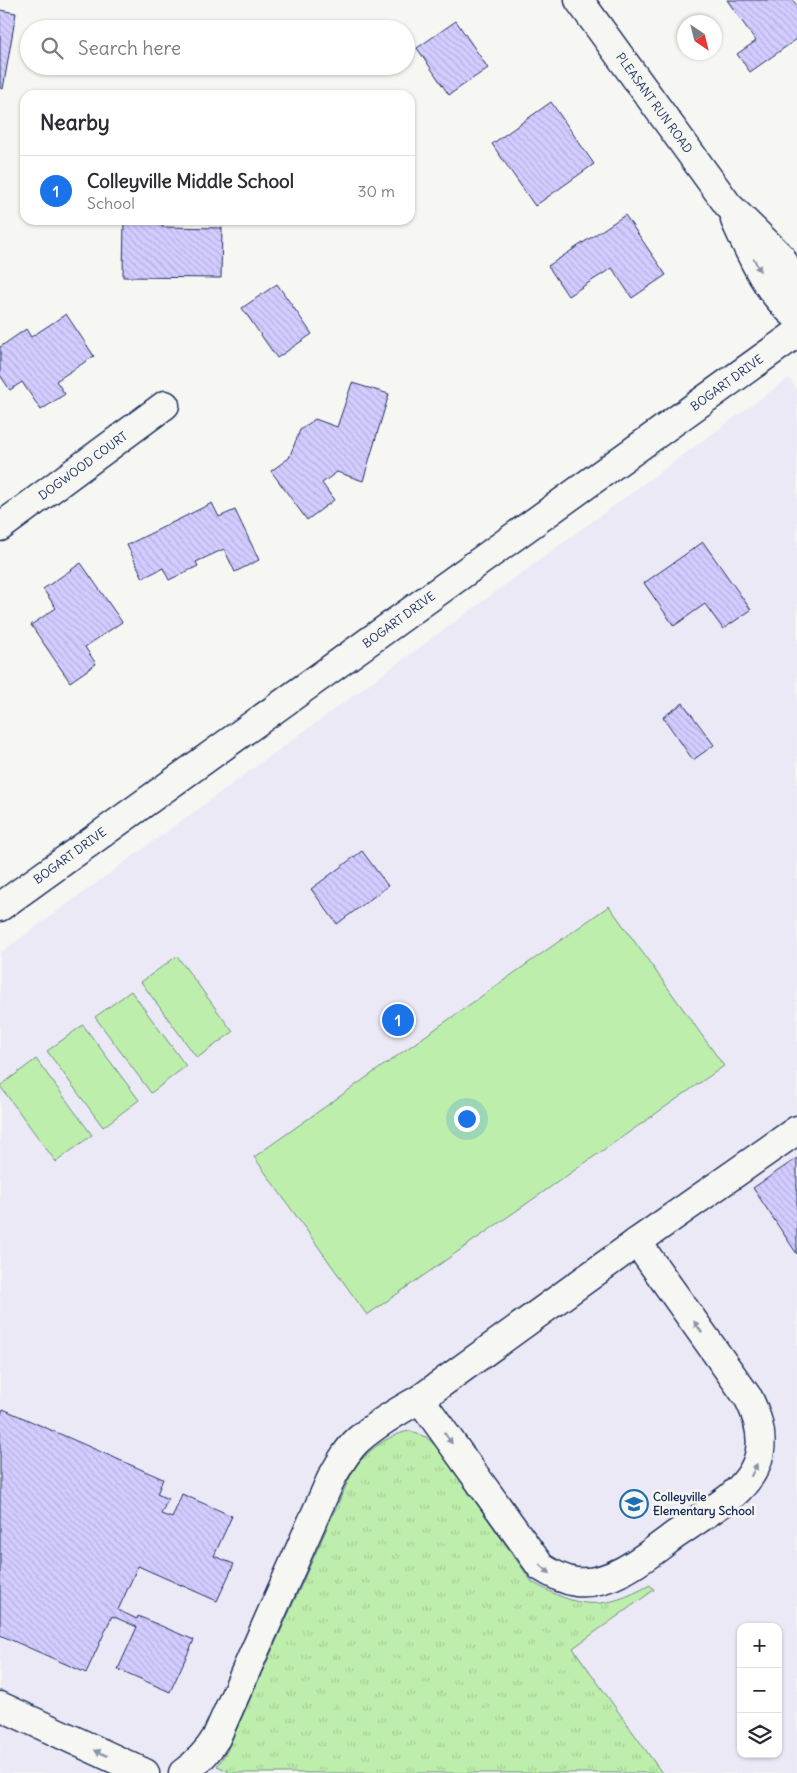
<!DOCTYPE html>
<html lang="en">
<head>
<meta charset="utf-8">
<style>
  :root { --surface:#fff; --page:#f2f2f3; --text:#2b2b33; --muted:#7c7c81; --line:#e1e1e2; --accent:#1a73e8 }
  body { margin:0; font-family:Delius,sans-serif; background:var(--page); color:var(--text) }
  .controls { position:absolute; right:15px; bottom:15px; display:grid; overflow:hidden; border-radius:10px; box-shadow:0 1px 4px #0004 }
  .controls button { width:45px; height:45px; display:grid; place-items:center; padding:0; border:0; border-bottom:1px solid var(--line); background:var(--surface); color:var(--text); font:25px sans-serif }
  .compass { position:absolute; left:677px; top:15px; width:45px; height:45px; border-radius:50%; background:var(--surface); box-shadow:0 1px 4px #0004; rotate:145deg }
  .you { position:absolute; left:466px; top:1118px; width:18px; height:18px; margin:-12px; border:4px solid #fff; border-radius:50%; background:#1a73e8; box-shadow:0 0 0 8px #1a73e833 }
  .badge { display:grid; place-items:center; width:32px; height:32px; border-radius:50%; background:var(--accent); color:#fff; font-size:16px; font-weight:700 }
  .pin { position:absolute; translate:-50% -50%; border:2px solid #fff; box-shadow:0 1px 5px #0006 }
  .list { margin:0; padding:0; list-style:none }
  h2 { display:flex; justify-content:space-between; align-items:center; height:65px; margin:0; padding:0 20px; font-size:21px }
  h2 small { font-size:16px; font-weight:400; color:var(--muted) }
  .list li { display:grid; grid-template-columns:32px 1fr auto; gap:15px; align-items:center; box-sizing:border-box; height:70px; padding:0 20px; border-top:1px solid var(--line) }
  .list b { display:block; font-size:19px; white-space:nowrap }
  .list p { margin:0; font-size:16px; white-space:nowrap; color:var(--muted) }
  .list em { font-size:16px; font-style:normal; color:var(--muted) }
  .icon { flex:none; width:28px; height:28px; fill:none; stroke:currentColor; stroke-width:2; stroke-linecap:round; stroke-linejoin:round }
  .map { position:relative; flex:none; width:797px; height:1773px; overflow:hidden }
  .search { position:absolute; background:var(--surface); box-shadow:0 1px 4px #0004; left:20px; top:20px; width:395px; height:55px; display:flex; align-items:center; gap:12px; box-sizing:border-box; padding:0 18px; border-radius:28px; color:var(--muted); font-size:19px }
  .panel { position:absolute; background:var(--surface); box-shadow:0 1px 4px #0004; left:20px; top:90px; width:395px; height:135px; border-radius:15px }
  .map>svg:first-child { display:block }
  .built { fill:#ece9f6; fill-rule:evenodd }
  .grass { fill:url(#grass-tufts); stroke:#6c8e85 }
  .park { fill:#beeeac; stroke:#6c8e85 }
  .building { fill:url(#building-back-hatch); stroke:#1b2f5e }
  .lines { fill:none; stroke-linecap:round; stroke-linejoin:round }
  .minor-casing { stroke:#1b2f5e; stroke-width:31 }
  .minor { stroke:#f6f6f2; stroke-width:28 }
  .oneway { fill:#8892a8 }
  .labels { text-anchor:middle; stroke-width:5; stroke-linejoin:round; paint-order:stroke }
  .street-label { font-size:12px; fill:#1b2f5e; stroke:#f6f6f2 }
  .poi-label { font-size:12px; font-weight:bold; fill:#1b2f5e; stroke:#f6f6f2; text-anchor:start }
</style>
</head>
<body>
<div class="map">
<svg width="797" height="1773" viewBox="0 0 797 1773">
  <defs>
    <pattern id="grass-tufts" width="24" height="20" patternUnits="userSpaceOnUse" patternTransform="scale(1.25)"><rect width="24" height="20" fill="#beeeac"/><path d="M3 7l-1-3M5 7V3M7 7l1-3M15 17l-1-3M17 17v-4M19 17l1-3" fill="none" stroke="#a3cc96"/></pattern>
    <pattern id="building-back-hatch" width="6" height="6" patternUnits="userSpaceOnUse" patternTransform="scale(1.25)"><rect width="6" height="6" fill="#d3ccff"/><path d="M-1 5l2 2M0 0l6 6M5-1l2 2" fill="none" stroke="#b5b0dd"/></pattern>
  </defs>
  <rect width="100%" height="100%" fill="#f6f6f2"/>
  <filter id="ink" filterUnits="userSpaceOnUse"><feTurbulence type="fractalNoise" baseFrequency=".02" numOctaves="2"/><feDisplacementMap in="SourceGraphic" scale="10" xChannelSelector="R" yChannelSelector="G"/><feConvolveMatrix kernelMatrix="1 2 1 2 8 2 1 2 1" color-interpolation-filters="sRGB"/></filter>
  <g filter="url(#ink)">
    <!-- built -->
    <path class="built" d="M789 378 797 389V1773H0V953ZM741 1627H778V1754H741Z"/>
    <!-- grass -->
    <path class="grass" d="M409 1431 426 1437 436 1446 532 1582C579 1609 603 1611 650 1585L654 1590 573 1648 662 1773H227L228 1771 217 1766 226 1753 353 1470C367 1451 386 1436 409 1431Z"/>
    <!-- park -->
    <g class="park">
      <path d="M609 906 724 1066 367 1315 254 1157Z"/>
      <path d="M177 956 233 1032 197 1058 141 982Z"/>
      <path d="M131 991 186 1066 151 1093 95 1017Z"/>
      <path d="M83 1025 139 1100 103 1127 47 1051Z"/>
      <path d="M36 1059 92 1135 56 1162 0 1086Z"/>
    </g>
    <!-- building -->
    <g class="building">
      <path d="M727 0H793L797 6V39L750 72 737 54 756 41Z"/>
      <path d="M0 10 16 13 3 89 0 88Z"/>
      <path d="M456 21 488 68 449 95 417 48Z"/>
      <path d="M551 102 594 164 535 206 492 144Z"/>
      <path d="M625 215 666 275 632 298 612 268 568 296 548 266Z"/>
      <path d="M124 220H162V227L222 228 221 278 123 277Z"/>
      <path d="M277 284 312 334 277 358 242 308Z"/>
      <path d="M66 314 94 356 56 381 65 394 41 410 22 382 10 390 0 375V347L26 329 31 337Z"/>
      <path d="M352 383 389 394 363 481 337 472 322 483 334 500 307 520 271 471 289 458 300 430 315 419 337 427Z"/>
      <path d="M212 503 219 517 235 510 259 560 235 572 224 549 196 562 198 566 169 580 163 568 143 578 127 545Z"/>
      <path d="M703 542 751 610 723 629 705 604 674 626 644 583Z"/>
      <path d="M81 563 122 622 85 647 96 664 70 682 31 625 56 608 43 589Z"/>
      <path d="M683 703 714 745 693 760 663 717Z"/>
      <path d="M362 851 388 886 337 924 311 889Z"/>
      <path d="M797 1158V1254L753 1188Z"/>
      <path d="M3 1409 163 1479 157 1494 168 1499 161 1514 172 1518 182 1494 232 1516 214 1556 234 1564 217 1601 138 1566 118 1610 137 1619 138 1616 194 1640 170 1692 118 1669 137 1627 112 1616 86 1673 0 1635V1417Z"/>
    </g>
    <g class="lines">
      <defs>
        <g id="minor">
          <path d="M579 0 728 205 781 257 797 288"/>
          <path d="M735 220C751 255 766 292 797 317"/>
          <path d="M0 527 165 405"/>
          <path d="M0 907 797 333"/>
          <path d="M420 1399 541 1567C552 1574 563 1580 576 1582 612 1586 648 1555 675 1535 693 1523 711 1511 729 1498 764 1470 769 1439 749 1399L637 1242"/>
          <path d="M0 1706 145 1773"/>
          <path d="M183 1773C197 1763 207 1753 216 1738L331 1479C339 1465 346 1451 358 1440 376 1424 398 1411 420 1399L637 1242 797 1130"/>
        </g>
      </defs>
      <!-- minor casing -->
      <use href="#minor" class="minor-casing"/>
      <!-- minor -->
      <use href="#minor" class="minor"/>
    </g>
    <!-- one-way arrows -->
    <defs><path id="oneway-solid" d="M-6-.8H1V-3.2L6.5 0L1 3.2V.8H-6Z" transform="scale(1.25)"/></defs>
    <g class="oneway">
      <use href="#oneway-solid" transform="translate(757 265) rotate(63)"/>
      <use href="#oneway-solid" transform="translate(698 1327) rotate(-125)"/>
      <use href="#oneway-solid" transform="translate(448 1438) rotate(54)"/>
      <use href="#oneway-solid" transform="translate(754 1470) rotate(-64)"/>
      <use href="#oneway-solid" transform="translate(545 1569) rotate(41)"/>
      <use href="#oneway-solid" transform="translate(101 1753) rotate(-156)"/>
    </g>
  </g>
  <!-- icons -->
  <defs>
    <symbol id="school-ring" viewBox="-11 -11 22 22"><circle r="9.5" fill="#f6f6f2" stroke="#1f6fb2" stroke-width="1.5"/><path d="M0-5L7-2L0 1L-7-2ZM-4 1L0 2.5L4 1V4Q0 6-4 4Z" fill="#1f6fb2"/></symbol>
  </defs>
  <g fill-rule="evenodd">
    <use href="#school-ring" x="618" y="1488" width="32" height="32"/>
  </g>
  <g class="labels">
    <!-- street labels -->
    <g class="street-label">
      <text transform="translate(654 103) rotate(54)" y="4">PLEASANT RUN ROAD</text>
      <text transform="translate(727 383) rotate(-36)" y="4">BOGART DRIVE</text>
      <text transform="translate(83 466) rotate(-36)" y="4">DOGWOOD COURT</text>
      <text transform="translate(399 620) rotate(-36)" y="4">BOGART DRIVE</text>
      <text transform="translate(70 856) rotate(-36)" y="4">BOGART DRIVE</text>
    </g>
    <!-- poi labels -->
    <g class="poi-label">
      <text x="653" y="1501">Colleyville<tspan x="653" dy="14">Elementary School</tspan></text>
    </g>
  </g>
</svg>
<div class="controls">
<button>+</button>
<button>−</button>
<button><svg class="icon" aria-label="layers" viewBox="0 0 24 24"><path d="M12 4l9 5-9 5-9-5zM3 14l9 5 9-5"/></svg></button>
</div>
<svg class="compass" viewBox="-18 -18 36 36"><path d="M0-13l5 13h-10z" fill="#e53935"/><path d="M0 13l5-13h-10z" fill="#7c7c81"/></svg>
<div class="you"></div>
<div class="pin badge" style="left:398px;top:1020px">1</div>
<div class="search"><svg class="icon" aria-label="search" viewBox="0 0 24 24"><circle cx="10" cy="10" r="6"/><path d="M15 15l6 6"/></svg>Search here</div>
<section class="panel">
<h2>Nearby<small></small></h2>
<ul class="list">
<li><span class="badge">1</span><div><b>Colleyville Middle School</b><p>School</p></div><em>30 m</em></li>
</ul>
</section>
</div>
</body>
</html>
